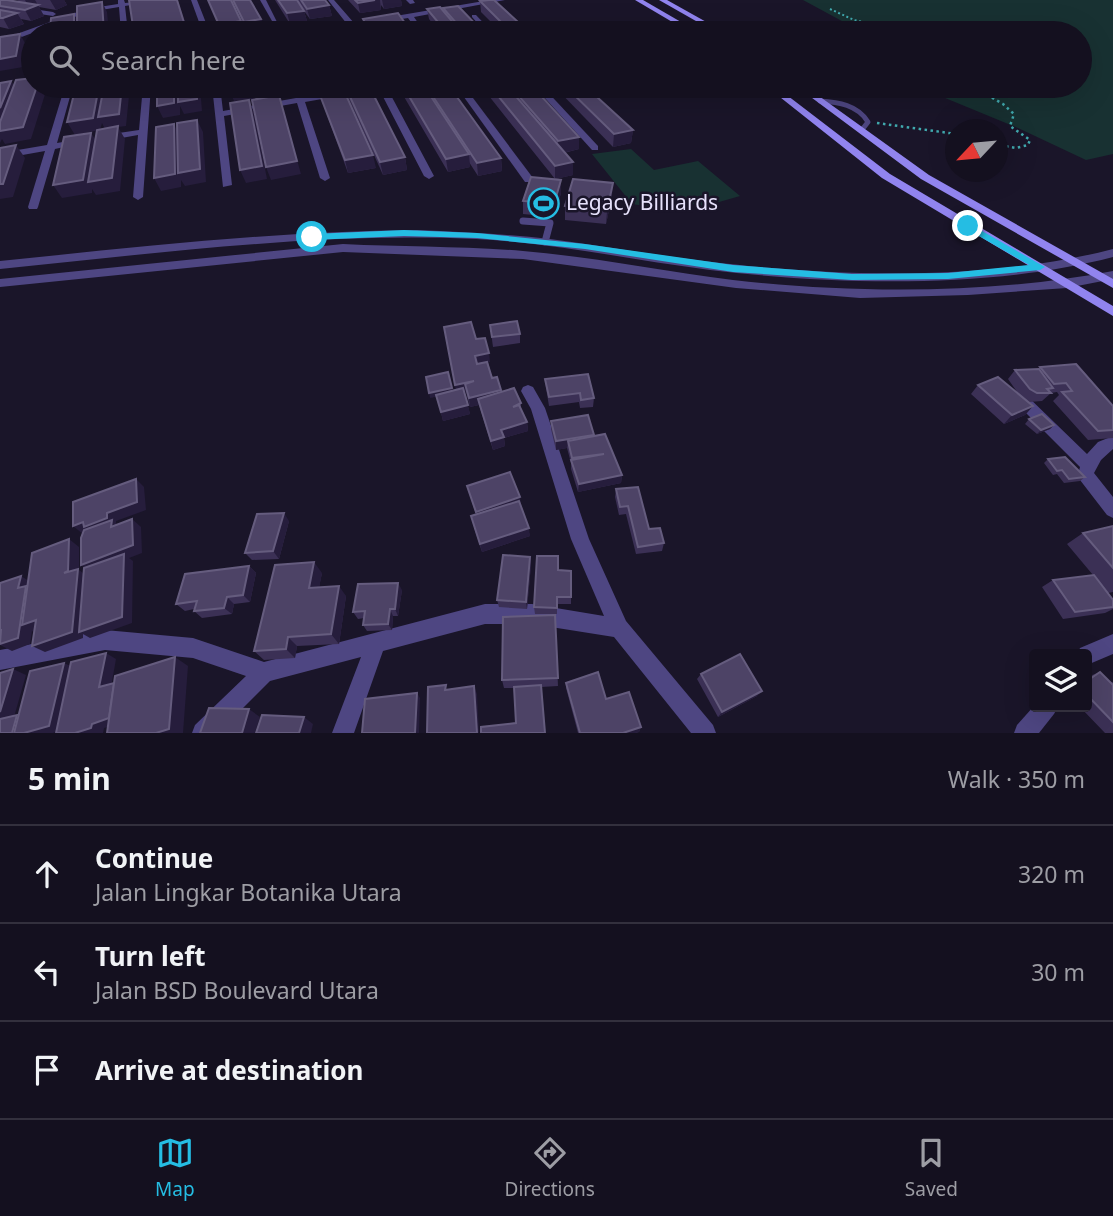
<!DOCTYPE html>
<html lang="en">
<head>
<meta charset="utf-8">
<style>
  :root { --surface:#14101f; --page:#211e2c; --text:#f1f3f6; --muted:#9d9da4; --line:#33303d; --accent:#25bde3 }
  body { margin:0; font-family:"Noto Sans",sans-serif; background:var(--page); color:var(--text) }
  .controls { position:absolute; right:21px; bottom:21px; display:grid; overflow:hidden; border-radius:7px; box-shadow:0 7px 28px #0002 }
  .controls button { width:63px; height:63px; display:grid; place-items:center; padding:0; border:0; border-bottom:2px solid var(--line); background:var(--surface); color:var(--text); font:35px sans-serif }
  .compass { position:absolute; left:945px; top:119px; width:63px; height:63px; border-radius:50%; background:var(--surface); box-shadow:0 7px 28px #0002; rotate:244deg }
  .stop { position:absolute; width:21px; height:21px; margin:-16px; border:5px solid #25bde3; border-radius:50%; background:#fff }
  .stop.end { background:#25bde3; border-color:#fff; box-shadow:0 2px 7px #0008 }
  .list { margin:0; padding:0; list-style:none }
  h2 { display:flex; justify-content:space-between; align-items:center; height:91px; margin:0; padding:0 28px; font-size:30px }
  h2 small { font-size:23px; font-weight:400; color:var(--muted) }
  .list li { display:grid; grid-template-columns:46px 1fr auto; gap:21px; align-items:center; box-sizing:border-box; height:98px; padding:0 28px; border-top:2px solid var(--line) }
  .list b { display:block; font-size:26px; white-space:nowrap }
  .list p { margin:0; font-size:23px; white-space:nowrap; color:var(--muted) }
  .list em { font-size:23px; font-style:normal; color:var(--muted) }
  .icon { flex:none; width:38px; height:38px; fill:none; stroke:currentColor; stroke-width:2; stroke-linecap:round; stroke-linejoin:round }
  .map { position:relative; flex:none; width:1113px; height:733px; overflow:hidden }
  .search { position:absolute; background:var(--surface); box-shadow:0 7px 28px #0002; left:21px; right:21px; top:21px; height:77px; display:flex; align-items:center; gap:18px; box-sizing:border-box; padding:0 24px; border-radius:38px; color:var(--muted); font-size:26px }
  .sheet { height:385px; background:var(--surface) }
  nav { display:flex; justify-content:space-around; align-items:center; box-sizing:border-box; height:98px; border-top:2px solid var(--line); background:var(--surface); font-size:19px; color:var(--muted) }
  nav a { display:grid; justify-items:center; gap:4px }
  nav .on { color:var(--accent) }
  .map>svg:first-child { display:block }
  .green { fill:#183132 }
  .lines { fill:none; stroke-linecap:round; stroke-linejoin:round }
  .path-far1 { stroke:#41aaaf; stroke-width:2; stroke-dasharray:2 2.5; stroke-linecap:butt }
  .path { stroke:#41aaaf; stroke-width:2.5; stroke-dasharray:2.5 3.5; stroke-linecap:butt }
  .service-far1 { stroke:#4e4682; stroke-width:5 }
  .service { stroke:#4e4682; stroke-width:7 }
  .minor { fill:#4e4682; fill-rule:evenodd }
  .tertiary { fill:#4e4682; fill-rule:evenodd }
  .secondary { fill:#9184ef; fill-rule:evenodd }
  .wall { fill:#3b3055 }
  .shaded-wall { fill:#261d3c }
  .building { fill:#4d4366; stroke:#655c7e; stroke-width:2 }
  .route { fill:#25bde3 }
  .labels { text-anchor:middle; stroke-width:5; stroke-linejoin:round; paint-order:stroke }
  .far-poi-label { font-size:21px; fill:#e6e1fb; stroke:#1a1529; text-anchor:start }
</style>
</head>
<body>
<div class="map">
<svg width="1113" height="733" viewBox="0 0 1113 733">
  <rect width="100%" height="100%" fill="#1a1529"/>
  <!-- green -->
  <g class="green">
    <path d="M803 0H1113V154L1086 160 1018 128 916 86H1080V33H864Z"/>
    <path d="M631 149 654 170 698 161 740 196 705 206 685 203 658 208 632 204 592 154Z"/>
  </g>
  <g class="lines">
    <!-- path-far1 -->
    <g class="path-far1">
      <path d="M830 9 854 20 911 33"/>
      <path d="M911 33 934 25"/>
    </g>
    <!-- path -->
    <g class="path">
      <path d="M971 86 1003 104 1014 114 1010 126 1030 140 1028 145 1016 148 998 145"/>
      <path d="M877 123 956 134"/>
    </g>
    <!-- service-far1 -->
    <path class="service-far1" d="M820 101C838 102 858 105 868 122L861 131"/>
    <!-- service -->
    <path class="service" d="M523 221 550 223 545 242"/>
    <!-- minor -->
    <g class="minor">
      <path d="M118 0H124L125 3 159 0 125 6 128 33H121L119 7 89 12 0 45V40L86 9 118 4Z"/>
      <path d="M191 0H197L210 33H203Z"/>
      <path d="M260 0H266L280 28H276Z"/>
      <path d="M328 0H334L354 23 490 0H505L414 17 425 33H419L408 18 316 33H302L347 24Z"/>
      <path d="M406 0H413L415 3 410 4Z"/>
      <path d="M0 4 53 12 56 14 53 16 0 8Z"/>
      <path d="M472 15H476L493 33H486L472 17Z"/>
      <path d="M65 86H73L57 143 81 139 86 142 55 149 38 207 37 209H29L28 207 45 151 0 159V153L47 145Z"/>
      <path d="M143 86H151L143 197 138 200 133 197 138 135 105 141 100 138 105 135 139 130Z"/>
      <path d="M212 86H220L223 111 296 98 292 86H300L304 97 369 86H386L434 176 429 179 424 176 379 89 305 102 330 178 325 181 320 178 297 103 224 116 232 185 223 187Z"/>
      <path d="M456 86H464L533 178V182H525Z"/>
      <path d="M534 86H542L598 146V150H592Z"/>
      <path d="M528 385 533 387 545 408 589 539 626 621 713 725 716 733H691L614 637 532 624H485L383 651 354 733H332L361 657 270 681 218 733H192L195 725 246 676 193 658 105 650 0 670V650L105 630 193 638 264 662 485 604H532L604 616 571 539 531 409 521 391 523 387Z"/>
      <path d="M1019 391 1024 393 1087 454 1098 442 1113 436V449L1101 460 1094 473 1113 497V518L1107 515 1080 480 1078 475 1080 467 1014 401 1012 397 1014 393Z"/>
      <path d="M1113 634V654L1087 665V654H1077L1080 648Z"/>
      <path d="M1034 706 1058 707 1054 714 1039 733H1014L1017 725Z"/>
    </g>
    <!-- tertiary -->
    <g class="tertiary">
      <path d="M417 230C462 232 506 234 550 239 604 246 658 256 712 262 837 277 991 281 1113 249V257C991 289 835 285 710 270 632 260 555 243 476 239 317 232 159 253 0 269V261C139 247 277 231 417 230Z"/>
      <path d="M343 244C403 247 463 246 523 251 593 257 663 271 733 280 855 294 993 294 1113 271V279L1067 288 968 295 860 298 736 288 523 259 343 252 0 287V279Z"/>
    </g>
    <!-- secondary -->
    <g class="secondary">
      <path d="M635 0H643L700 33H691Z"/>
      <path d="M659 0H667L726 33H717Z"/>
      <path d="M766 86H775L890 174 1113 306V316L882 178Z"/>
      <path d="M796 86H805L929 175 1113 279V288L921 179Z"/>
    </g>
  </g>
  <!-- wall -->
  <g class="wall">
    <path d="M0 0 21 2 17 0H64L67 5 56 10 39 7 44 16 31 21 21 19 24 24 9 29 0 27Z"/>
    <path d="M232 0H250L261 19 264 29 247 32Z"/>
    <path d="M275 0H325L329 5 332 16 310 19 304 11 307 21 290 24Z"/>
    <path d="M348 0H401L402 6 384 9 381 5V10L360 13Z"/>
    <path d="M480 1 530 33H502L481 12Z"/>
    <path d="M443 8 484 33H440L429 19 427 9 443 12Z"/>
    <path d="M363 19 412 33H367Z"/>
    <path d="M345 86 405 157 407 170 383 175 348 97Z"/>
    <path d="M402 86H449L501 158 502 171 478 176 469 162 470 167 448 172 403 95Z"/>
    <path d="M481 86H532L579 137V149L564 153 573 175 555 179Z"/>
    <path d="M554 86H585L633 130 631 143 613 147Z"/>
    <path d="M318 90 376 168 348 173Z"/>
    <path d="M561 180V193L554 217 523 214V201Z"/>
    <path d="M612 196 606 224 565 220V206Z"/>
    <path d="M490 325 520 334V343L493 347Z"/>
    <path d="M444 327 476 339 490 362H488L492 378 501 392 521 403V410L527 422 528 431 504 438 505 446 493 450 479 405 470 407 466 392H464L470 414 443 421 437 396 430 398 456 389Z"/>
    <path d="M1040 367 1113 406V438L1088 440 1053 401 1059 395 1057 392 1051 393 1042 401 1029 402 1025 400 1033 406 1025 415 1004 424 971 394 978 385 1020 396 1008 379 1015 370 1038 369Z"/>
    <path d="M545 379 594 398 593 407 580 408 579 402 549 406 546 388Z"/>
    <path d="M1029 419 1054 425 1050 429 1037 434 1025 424Z"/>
    <path d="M551 421 594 436 622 475 621 483 578 492 571 469V463L567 448 556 450 551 429Z"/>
    <path d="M1048 459 1085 477 1080 481 1064 483 1057 474 1053 475 1044 463Z"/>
    <path d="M467 486 521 505 530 536 482 552 473 524 471 516 476 515Z"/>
    <path d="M616 489 649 529 664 543 662 551 636 554 626 514 619 515 615 497Z"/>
    <path d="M289 521 279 559 252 560 245 553Z"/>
    <path d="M1113 526V592L1108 593 1113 600V609L1105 613 1063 619 1042 587 1053 580 1093 575 1067 544 1083 533Z"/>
    <path d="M530 557 531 565 527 609 499 607 497 600Z"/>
    <path d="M249 566 256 573 250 602 234 604 232 614 202 618 194 611V609L185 611 176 604Z"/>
    <path d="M558 570 571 571V604H557V614H535L534 607Z"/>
    <path d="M322 573 319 587 346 596 339 644 297 646 295 658 264 660 254 651Z"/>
    <path d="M402 590 398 616H393L392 630 367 631 363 625 364 618 358 619 353 612Z"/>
    <path d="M555 615 558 686 541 687 545 733 516 723 514 688H504L502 680Z"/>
    <path d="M1100 672 1111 683 1113 682V733H1105L1080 707H1087V677Z"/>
    <path d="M701 674 757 696 718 717 697 679Z"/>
    <path d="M566 683 641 727 639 732 635 733H578L566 688Z"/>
  </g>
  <!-- shaded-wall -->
  <g class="shaded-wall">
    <path d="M25 0H35L38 5 29 7Z"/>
    <path d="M50 0H64L67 5 56 10Z"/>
    <path d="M177 0 178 1 189 33H153Z"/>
    <path d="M375 0H380L381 10 360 13 358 3Z"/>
    <path d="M382 0H401L402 6 384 9Z"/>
    <path d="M102 2 107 12 109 33H104Z"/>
    <path d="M38 5 44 16 31 21 25 10Z"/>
    <path d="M329 5 332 16 310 19 307 9Z"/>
    <path d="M304 11 307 21 290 24 287 13Z"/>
    <path d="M17 13 24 24 9 29 3 18Z"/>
    <path d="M74 14 80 25V33H74Z"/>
    <path d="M261 19 264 29 247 32 244 22Z"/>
    <path d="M241 21 245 32 235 33H222L219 25Z"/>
    <path d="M20 34 26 45 23 67 0 71V59Z"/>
    <path d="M11 81 19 93 37 86H45L47 88 31 139 5 144 2 139 0 143V108Z"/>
    <path d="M99 86H130L126 126 118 127 125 139 120 191 96 195 92 189V193L62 198 53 185 91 133 99 145 105 129 102 123 100 130 75 135 67 122Z"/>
    <path d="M174 86H200L202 111 184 114 180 106V115L163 118 157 106Z"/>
    <path d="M262 86H280L283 96H279L301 174 271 180 266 167 279 96 234 101 229 89Z"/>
    <path d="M249 100 254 112 267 179 246 183 240 170Z"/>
    <path d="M197 120 203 132 206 182 185 186 181 180V187L161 191 154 178 174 124 180 137Z"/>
    <path d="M633 130 631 143 613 147 614 134Z"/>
    <path d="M579 137V149L558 154V141Z"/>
    <path d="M16 145 25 158 13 197 0 199V184Z"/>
    <path d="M469 154 470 167 448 172 446 159Z"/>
    <path d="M373 155 376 168 348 173 345 160Z"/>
    <path d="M405 157 407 170 383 175 380 162Z"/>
    <path d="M501 158 502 171 478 176 477 163Z"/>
    <path d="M573 162V175L555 179V166Z"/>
    <path d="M561 180V193L554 217V204Z"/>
    <path d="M613 183 612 196 606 224 607 211Z"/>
    <path d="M489 353 490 362 476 365 475 356Z"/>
    <path d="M474 381 465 384 466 392 457 393 455 385Z"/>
    <path d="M452 388 453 393 430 398 429 393Z"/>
    <path d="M501 390 502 399H478L479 405 470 407 469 398Z"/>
    <path d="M468 405 470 414 443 421 441 412Z"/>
    <path d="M1033 406 1025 415 1004 424 1012 415Z"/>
    <path d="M527 422 528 431 504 438 505 446 493 450 491 441 501 430Z"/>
    <path d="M1054 425 1050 429 1037 434 1041 430Z"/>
    <path d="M594 435V443L568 441 567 448 556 450V441Z"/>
    <path d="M622 475 621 483 578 492 579 484Z"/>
    <path d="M136 479 144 487 146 510 116 521V524L121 528 83 534 73 526 107 513Z"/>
    <path d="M520 497 521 505 477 520 476 512Z"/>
    <path d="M284 513 289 521 279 559 273 551Z"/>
    <path d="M132 519 141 527 142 553 129 558 133 561 132 623 90 638 83 634V638L45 652 32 646 64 573 69 539 79 547V570L88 577 91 572 81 565Z"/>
    <path d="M529 528 530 536 482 552 480 544Z"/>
    <path d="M530 557 531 565 527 609 526 602Z"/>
    <path d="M314 562 322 573 317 598 309 588Z"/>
    <path d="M249 566 256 573 250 602 243 595Z"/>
    <path d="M21 576 32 583 36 620 48 627 34 632 32 631 30 644 12 651 0 645V644L18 588Z"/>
    <path d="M398 583 402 590 398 616 395 609Z"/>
    <path d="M339 586 346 596 339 644 331 634Z"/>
    <path d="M227 597 234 604 232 614 224 608Z"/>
    <path d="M390 609 393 616 392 630 388 624Z"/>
    <path d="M288 637 297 646 295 658 286 649Z"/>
    <path d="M106 653 116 659 110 693 99 687Z"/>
    <path d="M175 657 188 666 183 733H156Z"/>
    <path d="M64 663 75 668 62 730 53 733H12L17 715 30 720Z"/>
    <path d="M13 669 26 675 12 724 0 720V712Z"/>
    <path d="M474 686 477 694 479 733H477Z"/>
    <path d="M762 691 757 696 718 717 722 712Z"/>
    <path d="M417 693 420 698 419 733H415Z"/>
    <path d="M249 709 260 717 255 733H242Z"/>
    <path d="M304 717 313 724 311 733H299Z"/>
    <path d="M110 718 121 723 104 728 103 733H75L92 724Z"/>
    <path d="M641 727 639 732 635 733H623Z"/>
  </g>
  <!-- building -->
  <g class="building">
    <path d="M0 0H7L38 5 25 10 0 6Z"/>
    <path d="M129 0H177L186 29 153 33H134Z"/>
    <path d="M208 0H231L241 21 219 25Z"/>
    <path d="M233 0H250L261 19 244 22Z"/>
    <path d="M278 0H297L304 11 287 13Z"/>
    <path d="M301 0H325L329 5 307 9Z"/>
    <path d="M355 0H375L358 3Z"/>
    <path d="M489 0H494L530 33H512L480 1Z"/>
    <path d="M102 2 104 33H77V6Z"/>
    <path d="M458 6 484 33H465L443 8Z"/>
    <path d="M440 7 462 33H447L427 9Z"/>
    <path d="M0 10 17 13 3 18H0Z"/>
    <path d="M398 13 412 33H371L363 19Z"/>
    <path d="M74 14V33H50L51 18Z"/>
    <path d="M339 27 343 33H297Z"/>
    <path d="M20 34 16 56 0 59V37Z"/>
    <path d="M33 78V86H37L23 127 0 131V122L16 80Z"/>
    <path d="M11 81 0 108V83Z"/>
    <path d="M76 86H99L93 118 67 122Z"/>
    <path d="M104 86H122L119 114 98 117Z"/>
    <path d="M157 86H174V103L157 106Z"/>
    <path d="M178 86H196L197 99 178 102Z"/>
    <path d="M228 86H262L229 89Z"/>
    <path d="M342 86 373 155 345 160 318 90Z"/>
    <path d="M345 86H369L405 157 380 162Z"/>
    <path d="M403 86H424L469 154 446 159Z"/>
    <path d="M426 86H449L501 158 477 163Z"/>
    <path d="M490 86H507L573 162 555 166Z"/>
    <path d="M510 86H532L579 137 558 141Z"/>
    <path d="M565 86H585L633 130 614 134Z"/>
    <path d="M279 95 297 161 266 167 252 100Z"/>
    <path d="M249 100 262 166 240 170 230 103Z"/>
    <path d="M197 120 200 169 178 173 177 123Z"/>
    <path d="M174 124 175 174 154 178 156 127Z"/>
    <path d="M118 126 112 178 88 182 97 130Z"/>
    <path d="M91 133 83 180 53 185 64 137Z"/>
    <path d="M16 145 3 184H0V148Z"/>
    <path d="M531 177 561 180 554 204 523 201Z"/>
    <path d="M573 179 613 183 607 211 565 206Z"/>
    <path d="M517 321 520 334 492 337 490 325Z"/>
    <path d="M471 322 476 339 485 338 489 353 475 356 477 364 487 362 492 378 497 377 501 390 469 398 465 384 474 381 455 385 444 327Z"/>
    <path d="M1076 364 1113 406V430L1098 431 1062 392 1072 391 1066 383 1054 384 1040 367Z"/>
    <path d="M1039 369 1053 388 1047 389 1051 393H1037L1030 389 1015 370Z"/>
    <path d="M448 372 452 388 429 393 426 377Z"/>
    <path d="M588 374 594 398 581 400 580 393 549 397 545 379Z"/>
    <path d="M998 377 1033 406 1012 415 978 385Z"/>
    <path d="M463 388 468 405 441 412 436 395Z"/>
    <path d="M514 388 521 403 513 407 519 405 527 422 501 430 504 437 491 441 478 399Z"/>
    <path d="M1042 414 1054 425 1041 430 1029 419Z"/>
    <path d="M588 415 594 435 556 441 551 421Z"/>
    <path d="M605 434 622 475 579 484 571 460 604 454 572 458 568 441Z"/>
    <path d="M1065 457 1085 477 1069 479 1062 470 1057 471 1048 459Z"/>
    <path d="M510 472 520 497 476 512 467 486Z"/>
    <path d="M136 479 137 502 107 513V518L84 527 83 522 73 526V502Z"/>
    <path d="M638 487 649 529 660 528 664 543 638 547 628 506 620 507 616 489Z"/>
    <path d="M519 501 529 528 480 544 471 516Z"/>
    <path d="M284 513 273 551 245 553 257 514Z"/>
    <path d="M132 519 133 545 81 565V538L84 530 112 520 111 527Z"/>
    <path d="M1113 526V568L1083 533Z"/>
    <path d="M69 539 68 571 64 573 78 569 72 632 32 646 36 620 22 625 32 553Z"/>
    <path d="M124 554 122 617 79 632 84 568Z"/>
    <path d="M503 555 530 557 526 602 497 600Z"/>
    <path d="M537 556H558V570L571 571V597H557V608L534 607Z"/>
    <path d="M314 562 309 588 339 586 331 634 288 637 286 649 254 651 275 565Z"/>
    <path d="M249 566 243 595 227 597 224 608 194 611 197 601 176 604 185 574Z"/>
    <path d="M1094 575 1113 600V607L1075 612 1053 580Z"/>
    <path d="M21 576 18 588 26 586 18 638 0 644 1 630H0V583Z"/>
    <path d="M398 583 395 609H390L388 624 363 625 365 611 353 612 358 584Z"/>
    <path d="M555 615 558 678 502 680 503 617Z"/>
    <path d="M106 653 99 687 114 683 109 718 92 724 91 728 75 733H56L71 662Z"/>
    <path d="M740 654 762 691 722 712 701 674Z"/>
    <path d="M175 657 169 729 156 733H107L115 676Z"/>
    <path d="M64 663 49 726 24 733H14L30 671Z"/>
    <path d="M13 669 0 712V673Z"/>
    <path d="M598 672 606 699 629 692 641 727 623 733H580L566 683Z"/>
    <path d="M1100 672 1113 685V722L1087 695V681Z"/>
    <path d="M446 685 445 690 474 686 477 733H427L428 687Z"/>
    <path d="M541 685 545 733H481V727L516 723 514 687Z"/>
    <path d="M417 693 415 733H362L365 699Z"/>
    <path d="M209 708 249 709 242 733H200Z"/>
    <path d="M17 715 12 733H0V719Z"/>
    <path d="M262 715 304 717 299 733H256Z"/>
  </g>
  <!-- route -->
  <path class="route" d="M968 223 1045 267 1040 270 948 279 852 280 733 272 585 249 477 238 404 236 312 240 308 237 312 234 404 230 477 233 585 244 733 265 852 274 948 273 1029 265 965 228 964 226Z"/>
  <!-- icons -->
  <defs>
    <symbol id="stadium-ring" viewBox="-11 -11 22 22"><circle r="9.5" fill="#1a1529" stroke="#25bde3" stroke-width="1.5"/><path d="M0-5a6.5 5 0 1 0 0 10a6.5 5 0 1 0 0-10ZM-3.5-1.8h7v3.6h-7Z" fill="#25bde3"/></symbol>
  </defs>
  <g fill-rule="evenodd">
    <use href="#stadium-ring" x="526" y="186" width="35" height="35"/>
  </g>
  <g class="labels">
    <!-- far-poi labels -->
    <g class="far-poi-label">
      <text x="566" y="210">Legacy Billiards</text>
    </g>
  </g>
</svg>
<div class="controls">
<button><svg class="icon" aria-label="layers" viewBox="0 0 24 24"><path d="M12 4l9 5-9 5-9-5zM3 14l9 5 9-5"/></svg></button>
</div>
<svg class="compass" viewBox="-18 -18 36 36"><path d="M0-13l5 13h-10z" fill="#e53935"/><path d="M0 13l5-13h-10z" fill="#9d9da4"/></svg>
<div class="stop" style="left:312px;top:237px"></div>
<div class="stop end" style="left:968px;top:226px"></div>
<div class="search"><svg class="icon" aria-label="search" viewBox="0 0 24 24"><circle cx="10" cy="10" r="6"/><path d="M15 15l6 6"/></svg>Search here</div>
</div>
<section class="sheet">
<h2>5 min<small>Walk · 350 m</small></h2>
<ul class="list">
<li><svg class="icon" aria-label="ahead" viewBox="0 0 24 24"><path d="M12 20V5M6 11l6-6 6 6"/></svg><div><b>Continue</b><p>Jalan Lingkar Botanika Utara</p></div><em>320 m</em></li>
<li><svg class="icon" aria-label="left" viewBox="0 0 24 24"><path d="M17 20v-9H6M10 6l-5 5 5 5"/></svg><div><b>Turn left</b><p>Jalan BSD Boulevard Utara</p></div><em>30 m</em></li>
<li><svg class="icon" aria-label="arrive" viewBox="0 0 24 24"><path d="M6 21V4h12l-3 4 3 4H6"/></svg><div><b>Arrive at destination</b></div></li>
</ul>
</section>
<nav>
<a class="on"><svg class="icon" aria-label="map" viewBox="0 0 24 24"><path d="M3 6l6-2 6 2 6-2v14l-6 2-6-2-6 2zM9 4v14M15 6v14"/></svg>Map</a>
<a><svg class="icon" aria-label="directions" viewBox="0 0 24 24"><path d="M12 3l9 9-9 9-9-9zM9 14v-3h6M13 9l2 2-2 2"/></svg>Directions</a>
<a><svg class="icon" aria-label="saved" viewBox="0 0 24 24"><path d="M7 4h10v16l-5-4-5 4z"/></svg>Saved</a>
</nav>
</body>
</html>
